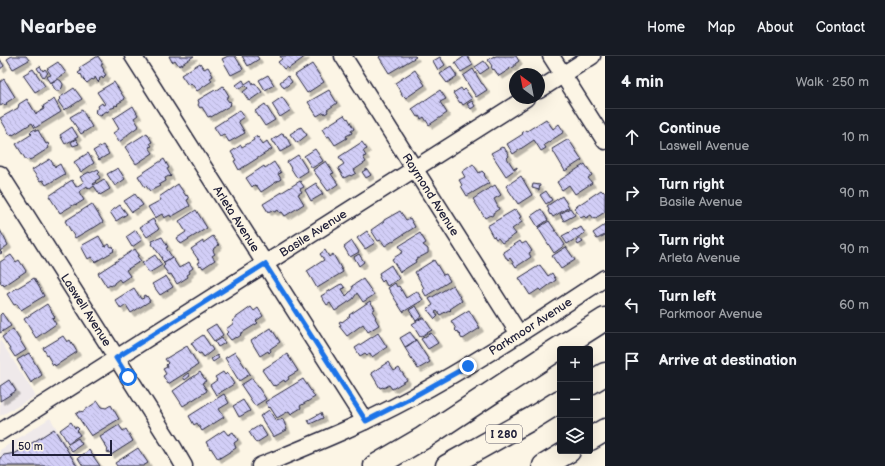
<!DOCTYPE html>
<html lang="en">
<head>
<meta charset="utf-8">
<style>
  :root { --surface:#171b24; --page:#20242c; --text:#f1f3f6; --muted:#9ea1a6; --line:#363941 }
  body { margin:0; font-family:"Balsamiq Sans",sans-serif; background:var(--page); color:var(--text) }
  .controls { position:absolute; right:12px; bottom:12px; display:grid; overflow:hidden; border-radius:4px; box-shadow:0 4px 16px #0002 }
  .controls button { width:36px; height:36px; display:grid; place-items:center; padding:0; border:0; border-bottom:1px solid var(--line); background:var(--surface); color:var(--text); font:20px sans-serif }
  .compass { position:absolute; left:509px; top:12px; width:36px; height:36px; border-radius:50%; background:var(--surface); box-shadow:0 4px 16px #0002; rotate:328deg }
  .scale { position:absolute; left:12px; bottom:10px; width:100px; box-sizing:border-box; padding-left:4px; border:2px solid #22223b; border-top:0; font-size:11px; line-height:14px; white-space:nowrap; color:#22223b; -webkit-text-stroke:3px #fcf5e5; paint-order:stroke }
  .stop { position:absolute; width:12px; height:12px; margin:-9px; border:3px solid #1a73e8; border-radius:50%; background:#fff }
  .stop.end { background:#1a73e8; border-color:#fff; box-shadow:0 1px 4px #0008 }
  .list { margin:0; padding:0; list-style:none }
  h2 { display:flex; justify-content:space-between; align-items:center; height:52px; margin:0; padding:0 16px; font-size:17px }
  h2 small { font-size:13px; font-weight:400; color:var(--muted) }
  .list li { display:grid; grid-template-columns:26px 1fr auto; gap:12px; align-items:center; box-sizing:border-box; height:56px; padding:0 16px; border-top:1px solid var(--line) }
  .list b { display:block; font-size:15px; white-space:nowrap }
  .list p { margin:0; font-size:13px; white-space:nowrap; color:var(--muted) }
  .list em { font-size:13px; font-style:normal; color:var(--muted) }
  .icon { flex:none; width:22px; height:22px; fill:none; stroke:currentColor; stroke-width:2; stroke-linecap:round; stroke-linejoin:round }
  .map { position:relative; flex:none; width:605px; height:410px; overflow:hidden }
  header { display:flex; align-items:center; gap:24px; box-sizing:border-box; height:56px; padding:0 20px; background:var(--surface); border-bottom:1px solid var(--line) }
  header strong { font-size:19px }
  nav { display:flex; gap:22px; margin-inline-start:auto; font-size:14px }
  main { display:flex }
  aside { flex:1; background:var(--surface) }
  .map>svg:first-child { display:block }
  .built { fill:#efe9ea }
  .building { fill:url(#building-back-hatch); stroke:#22223b; filter:url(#shadow) }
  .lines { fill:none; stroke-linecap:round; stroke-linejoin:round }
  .minor-casing { stroke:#22223b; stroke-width:19 }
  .highway-casing { stroke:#22223b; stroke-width:25 }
  .minor { stroke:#fcf5e5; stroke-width:16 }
  .highway { stroke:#fcf5e5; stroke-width:22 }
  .route { stroke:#1a73e8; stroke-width:5 }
  .labels { text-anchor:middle; stroke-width:3; stroke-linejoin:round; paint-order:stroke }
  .shield { fill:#fcf5e5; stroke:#63616e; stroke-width:1 }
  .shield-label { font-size:11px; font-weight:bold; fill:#22223b }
  .street-label { font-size:12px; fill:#22223b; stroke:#fcf5e5 }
</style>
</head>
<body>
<header>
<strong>Nearbee</strong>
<nav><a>Home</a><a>Map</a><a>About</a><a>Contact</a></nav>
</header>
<main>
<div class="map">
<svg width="605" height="410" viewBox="0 0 605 410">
  <defs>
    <pattern id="building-back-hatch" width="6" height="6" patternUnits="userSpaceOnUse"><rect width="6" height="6" fill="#d2cef7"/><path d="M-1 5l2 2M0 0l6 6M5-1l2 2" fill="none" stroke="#b4b1d5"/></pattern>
    <filter id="shadow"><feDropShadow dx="3.5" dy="3.5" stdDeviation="0" flood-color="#0004"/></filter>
  </defs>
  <rect width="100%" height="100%" fill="#fcf5e5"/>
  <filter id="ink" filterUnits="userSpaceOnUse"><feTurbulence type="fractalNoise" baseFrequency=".025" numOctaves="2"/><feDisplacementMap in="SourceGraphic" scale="8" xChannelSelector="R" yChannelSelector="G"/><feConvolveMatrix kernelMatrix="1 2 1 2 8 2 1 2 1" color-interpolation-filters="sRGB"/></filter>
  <g filter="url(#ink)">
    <!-- built -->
    <g class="built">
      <path d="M0 284 36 340 0 360Z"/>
      <path d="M50 362 80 410H0V394Z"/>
    </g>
    <!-- building -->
    <g class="building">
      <path d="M12 0H26L29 4 13 13 7 3Z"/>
      <path d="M98 0 103 8 101 9 104 14 103 15 106 19 104 20 105 21 103 23 102 21 99 23 100 24 98 26 95 21V23L93 24 92 23 87 27 83 23V22L81 18 80 19 78 17 81 15 79 12Z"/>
      <path d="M169 0H194L179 10 175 4 172 6Z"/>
      <path d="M228 0H235L243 13 231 19 222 3Z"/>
      <path d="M242 0H257L259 3 248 10Z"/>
      <path d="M280 0H306L288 13 287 11 284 13 278 6 282 3Z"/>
      <path d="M380 0H415L416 1 389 17 379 1Z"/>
      <path d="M465 0H467L473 9 461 16 455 7Z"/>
      <path d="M494 0V1L496 0H516L519 5 515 8V10L512 12 511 11 509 12 510 13 499 20 494 13 493 14 491 11 492 10 488 4Z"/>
      <path d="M440 1 445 9 438 14 433 5Z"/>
      <path d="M0 3 4 10 0 13Z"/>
      <path d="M484 5 489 12 480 18 475 11Z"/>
      <path d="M58 6 66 17 50 27 46 21 51 19 47 13Z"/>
      <path d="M200 7 204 13 208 11 213 20 210 22 212 25 197 35 191 27 188 29 181 19Z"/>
      <path d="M312 8 324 26 307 37 295 19Z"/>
      <path d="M40 10 43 15 45 13 48 17 43 21 37 12Z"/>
      <path d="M451 11 457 20 447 27 440 18Z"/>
      <path d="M33 13 45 30 35 36 23 19Z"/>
      <path d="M473 13 482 28H483L487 34 476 41 463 20Z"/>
      <path d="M415 14 425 29 406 42 404 40 403 41 401 38H402L395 27Z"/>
      <path d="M268 19 274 29 265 34 259 24Z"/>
      <path d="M288 20 292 26 284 32 280 26Z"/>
      <path d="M4 23 15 41 6 47 7 48 5 49 4 48 0 50V26Z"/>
      <path d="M58 23 61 25 63 28 62 32 59 35H56L51 27Z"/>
      <path d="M243 24 245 28 251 24 253 28 255 27 262 36 249 45 243 36 248 32 245 29 239 33 236 29Z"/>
      <path d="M114 26 125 43 117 48 118 49 117 50 116 49 114 50 115 51 109 53 110 54 107 56V55L101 58 102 59 101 60 99 59H98L95 56 96 55 95 54 99 52 98 50 102 47 103 49 105 48 97 36Z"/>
      <path d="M223 30 229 40 226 42 229 46 230 45 231 47 230 48 231 49 211 61V60L208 61 202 51 200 52 198 49 199 47 198 44 215 34 216 35Z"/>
      <path d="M74 32 82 43 67 53 66 52 64 54 58 45 60 43 59 42Z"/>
      <path d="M461 32 463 35 465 33 472 43 463 49 461 46 460 47 453 37Z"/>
      <path d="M329 34 337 47 327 54 328 56 325 58 324 56 317 60 308 46Z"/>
      <path d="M440 34 446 43 440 46 447 57 429 69 424 61 421 63 419 60 417 61 412 53Z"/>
      <path d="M282 41 291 54 280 61 272 48Z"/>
      <path d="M27 43 36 58 44 53 43 50 54 43 61 56 35 72 32 67 13 79V78L10 79 0 62 18 52 19 48Z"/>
      <path d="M472 45 475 50 471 53 467 48Z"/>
      <path d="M265 48 275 64 265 70 255 55Z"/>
      <path d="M133 50 138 59 134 62 139 70 127 79V80L119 86 113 77 119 73 113 63Z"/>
      <path d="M82 54 92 71 81 78 70 61Z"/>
      <path d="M240 54 244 61 238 65 245 77 229 86 224 78 220 80 214 71Z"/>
      <path d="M344 59 347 63 348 62 354 73 351 75 352 77 346 80 347 82 335 89 329 80 327 81 322 73Z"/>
      <path d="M546 63 553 73 559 68 564 76 544 89 546 92 541 95 534 84 513 98 507 88 523 78 522 77 526 74 527 75Z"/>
      <path d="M72 71 78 81 65 88 60 79Z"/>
      <path d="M301 71 307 79 297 87 290 78Z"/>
      <path d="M35 73 36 75 38 74 46 88 48 87 49 90H48L49 92 30 104 29 103 26 104 16 88 32 78 30 76Z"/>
      <path d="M147 77 152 86 150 87 152 90 149 91 153 97 136 108 125 91Z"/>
      <path d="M283 77 284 80H286L291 90 280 96 275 87H274L272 84Z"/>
      <path d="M256 80 257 82 258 81 263 88 267 85 272 93 239 114 234 105 236 104 231 96 241 89 242 91 254 84 253 82Z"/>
      <path d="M76 83 79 88 73 90 71 86Z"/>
      <path d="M567 84H569L582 104 565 115 552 93Z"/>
      <path d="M362 86 367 93 363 95 366 100 363 101 366 106 354 114 356 117 351 120 350 119 344 122 338 112 344 108 339 101Z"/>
      <path d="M103 89 109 98 99 104 93 95Z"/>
      <path d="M502 91 503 92 504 91 509 100 507 102 514 113 517 111V112L506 120 491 97Z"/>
      <path d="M315 93 323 105 312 112 304 100Z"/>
      <path d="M88 97 94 107 81 116 74 106Z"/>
      <path d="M298 99 308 115 297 122 287 106Z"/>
      <path d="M50 103 55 111 60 108 65 118 46 129 43 124 40 125 32 114Z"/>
      <path d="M164 103 169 112 167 113 171 120 170 121 169 120 165 122 166 125 159 129 160 130 150 135 146 130 145 131 138 120Z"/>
      <path d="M326 105 334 117 331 118 338 128 328 135 313 114Z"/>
      <path d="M274 106 281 117 278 118 281 123 261 136 257 130 254 129 252 131 246 122 264 110 265 112Z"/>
      <path d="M473 108 479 117 482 115 485 118 484 119 489 127 467 140 461 130 462 129 459 124 465 121 462 116Z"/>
      <path d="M585 108 592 119 588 122 592 127 575 138 569 129 562 134 557 126Z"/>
      <path d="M118 112 125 123 115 130 107 118Z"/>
      <path d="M98 113 100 116 98 118 100 122 95 125 96 126 93 128 94 129 104 123 110 133 100 139 94 130 90 133 89 131 88 132 87 130 79 136 84 144 76 149 75 148 60 157 49 140 64 130V129L72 124 76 131 84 126 80 121 89 116 90 117Z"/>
      <path d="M367 113 371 119 366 122 362 116Z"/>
      <path d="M521 120 532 139 518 148 506 130Z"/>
      <path d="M300 125 304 131 300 133 302 136 298 138 304 148 285 160 282 156 280 157 278 154 275 156 273 155 272 154 268 156 263 148Z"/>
      <path d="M316 127 323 138 311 145 305 134Z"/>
      <path d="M178 128 186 140 187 139 189 143 187 144 190 150 171 161 170 159 164 162 162 158 155 162 148 151 161 144 159 141Z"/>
      <path d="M533 128 540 129 539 134 532 132Z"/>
      <path d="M495 129 501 139 494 143 499 153 493 157V159L491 160 490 159 485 162 473 143Z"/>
      <path d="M601 134 603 136 604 135 605 137V156L594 163 591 159 586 162 584 160 581 162 574 152Z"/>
      <path d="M546 135 552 144 546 148 540 139Z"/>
      <path d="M135 138 143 149 132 156 124 145Z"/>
      <path d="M562 140 569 151 553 161 551 158 550 159 548 155 549 154 547 150Z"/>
      <path d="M92 148 103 166 92 173V172L75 182 65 165Z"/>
      <path d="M120 149 127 158 116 165 110 156Z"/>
      <path d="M570 152 575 159 564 165 560 158Z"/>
      <path d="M516 153 521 161 519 162 522 166 512 173 516 178 502 187 498 182 496 183 494 180 493 181 487 170Z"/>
      <path d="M541 153 548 164 538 171 531 160Z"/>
      <path d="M196 154 207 172 181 188 177 182 186 176 179 165Z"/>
      <path d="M400 155 406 164 410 162 415 171 385 190 381 184 378 185 371 174 384 165V164Z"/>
      <path d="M153 163 159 173 147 181 140 171Z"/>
      <path d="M549 165 565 189 554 197 538 172Z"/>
      <path d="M605 169V179L597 183 593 177Z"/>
      <path d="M581 171 585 177 567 188 562 180 575 173 576 174Z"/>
      <path d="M0 174 8 189 0 195 2 197 0 198Z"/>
      <path d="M136 174 142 184 132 191 126 181Z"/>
      <path d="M367 175 375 187 365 193 357 182Z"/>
      <path d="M420 177 426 187 423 189 428 193V197L415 204 416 206 400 216 392 203 403 196 399 190Z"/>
      <path d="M99 180 105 191 109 188 111 191 113 190 114 193 113 194 114 195 95 206 91 201 88 203 81 190Z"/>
      <path d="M213 180 219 189 214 192 213 195 215 198 212 200 215 204 203 212 201 209 200 210 198 207 200 206 191 193 203 185V187Z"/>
      <path d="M162 181 168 191 166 192 172 201 164 206 161 203 162 202 152 188 153 187 152 185Z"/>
      <path d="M580 182 583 186 578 189 576 185Z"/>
      <path d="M352 185 359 196 350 201 344 191Z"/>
      <path d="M520 185 522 188 526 186 532 195 529 197 531 201 516 211 510 202 508 204 507 202H506L503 196Z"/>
      <path d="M566 191 575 204 561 213 552 200Z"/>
      <path d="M135 193 139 199 137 200 141 205 126 214 130 220 121 226 119 223 114 227V228L111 230 110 229 107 231 98 217Z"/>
      <path d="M325 194 329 201 333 198 343 216 317 232 307 215 324 204 320 198Z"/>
      <path d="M359 198 364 206 359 210 354 201Z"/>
      <path d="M11 199 16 206 19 204 26 215 4 230 3 228 2 229 0 226 1 225 0 224V206Z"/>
      <path d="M155 199 162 209 149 217 142 207Z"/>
      <path d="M172 201 179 212 189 206 193 212 189 215 190 217 187 219 188 221 177 228 171 218 169 219 163 211 165 209 163 207Z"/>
      <path d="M434 204 443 219 446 218 450 225 426 240 422 233 424 232 415 216Z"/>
      <path d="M391 209 399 223 387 230 384 224 382 226 379 221 380 220 379 217Z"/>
      <path d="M540 209 548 220 552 217 556 224 541 235 539 233 530 239 519 222Z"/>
      <path d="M166 220 173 231 160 239 152 228Z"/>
      <path d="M34 222 44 240 21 254 17 248 14 249 7 238Z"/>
      <path d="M363 223 374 239 363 246 357 237 353 243 335 255 330 247 327 249 321 240 339 229 342 228 345 232 342 233 346 240 349 237 353 232 352 230Z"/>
      <path d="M395 227 397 231 399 230 406 242 417 235 423 244 403 256 388 232Z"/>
      <path d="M453 229 462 245 450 253 451 254 450 255 449 254 440 259 437 255 435 256 438 260 435 263 427 253 433 249 429 243Z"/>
      <path d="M134 232 141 243 144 242 143 240 145 239 146 241 147 240 150 245 131 257 126 249 121 253 115 244Z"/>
      <path d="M370 245 375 253 372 255 376 261 375 262 379 269 368 276 363 268 347 280 339 270 341 269 339 266 341 265 342 266 350 260 349 259Z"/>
      <path d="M47 248 55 261 52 262 56 268 36 282 24 263Z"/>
      <path d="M416 250 422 260 416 265 409 254Z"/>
      <path d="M251 251 254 255 258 252 263 260 256 265 258 267 240 278 241 279 237 282 236 281 231 284 226 278 228 276 226 273 234 267 232 265 234 264V263Z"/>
      <path d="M469 254 480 272 463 283V282L462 283 460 280 461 279 460 278V279L458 275 457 276 455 274 456 273 451 265Z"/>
      <path d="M2 257 11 270 0 277V259Z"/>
      <path d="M422 262H424L432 274 420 281 412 268Z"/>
      <path d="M216 268 223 279 214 285 206 274Z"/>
      <path d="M271 272 280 286 270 293 271 295 269 297 268 295 260 300 251 285Z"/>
      <path d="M13 273 26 294 15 301 2 281Z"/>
      <path d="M410 276 416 284 405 291 400 282Z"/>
      <path d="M378 277 387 291 372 301 370 297 367 299 365 297 360 300 355 292Z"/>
      <path d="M431 277 438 287 428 293 421 283Z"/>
      <path d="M203 279 213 294 204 301 201 297 199 298 191 287Z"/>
      <path d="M63 280 67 286 70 284 77 296 55 310 54 308 53 309 43 292Z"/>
      <path d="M222 282 225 287 218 291 215 286Z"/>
      <path d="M416 284 430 306 418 313 405 292Z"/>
      <path d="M187 290 198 309 168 328 163 320 166 318 163 313 167 311 166 309 168 307 165 303Z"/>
      <path d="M235 296 250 318 239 325 225 302Z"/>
      <path d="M29 297 42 319 31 327 17 304Z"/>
      <path d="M287 298 298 315 288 321 289 323 285 326 284 324 275 330 274 329 273 330 262 314Z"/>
      <path d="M217 299 219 302 213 306 211 303Z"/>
      <path d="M388 306 394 315 399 312 407 324 392 333 389 329 384 332 383 331 380 332 371 317Z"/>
      <path d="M200 316 206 325 202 327 207 335 183 350 173 335Z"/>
      <path d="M223 316 225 319 227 317 234 328 216 339 210 329 217 324 215 321Z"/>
      <path d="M188 317 190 320 185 324 183 321Z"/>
      <path d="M252 322 266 343 255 350 241 329Z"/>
      <path d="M303 323 315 341 300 350 301 352 291 358 289 355 277 362 270 351 269 352 265 346Z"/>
      <path d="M9 324 16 335 0 345V330Z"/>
      <path d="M224 338 229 347 219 353 224 361 202 375 197 367 194 369 189 360Z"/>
      <path d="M243 344 250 355 239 361 233 350Z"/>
      <path d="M98 345 102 351 106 352 111 349 119 363 91 380 76 358 81 355 82 356Z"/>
      <path d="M269 354 276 365 283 363 287 374 273 381 260 360Z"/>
      <path d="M321 357 323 362 310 368 308 364Z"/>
      <path d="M71 366 75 372 77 371 79 373 77 375 80 379 68 387 60 374Z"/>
      <path d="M119 369 123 375 126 373 133 385 111 399 110 396 108 397 107 395 108 394 100 381Z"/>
      <path d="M260 369 267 380 256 387 249 376Z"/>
      <path d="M54 373 77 410H0V402L4 399 16 397Z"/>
      <path d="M224 374 228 379 233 376 238 384 234 387 236 392 218 403 211 392 210 393 206 386Z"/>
      <path d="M78 382 82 388 72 395 67 389Z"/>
      <path d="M138 392 148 407 143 410H117L115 407Z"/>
      <path d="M89 394 100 410H83L78 402Z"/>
    </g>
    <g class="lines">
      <defs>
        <g id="minor">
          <path id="s1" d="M133 0 365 365"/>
          <path id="s2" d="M343 0 519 278"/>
          <path d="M551 0 605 85"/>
          <path d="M539 34 592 0"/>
          <path id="s3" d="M0 118 173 391 184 410"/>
          <path id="s4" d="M0 376 526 42"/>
          <path id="s5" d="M260 410C311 389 361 369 409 343 477 307 541 264 605 222"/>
        </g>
        <g id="highway">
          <path d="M590 327 605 318"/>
          <path d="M590 383 605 374"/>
          <path d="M375 410 423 382 550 298 605 263"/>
          <path d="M447 410 531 363 560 345"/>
          <path d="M544 410 569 395"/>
        </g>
      </defs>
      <!-- minor casing -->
      <use href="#minor" class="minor-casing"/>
      <!-- highway casing -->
      <use href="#highway" class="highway-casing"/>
      <!-- minor -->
      <use href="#minor" class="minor"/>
      <!-- highway -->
      <use href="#highway" class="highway"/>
    </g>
  </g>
  <g class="lines" filter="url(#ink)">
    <!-- route -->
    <path class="route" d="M128 321 116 302 265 208 366 365 409 343 468 310"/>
  </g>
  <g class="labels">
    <!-- shield labels -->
    <rect class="shield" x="486" y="369" width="36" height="18" rx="3"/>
    <g class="shield-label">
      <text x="504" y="382">I 280</text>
    </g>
    <!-- street labels -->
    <g class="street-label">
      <text dy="4" stroke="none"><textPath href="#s2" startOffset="164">Raymond Avenue</textPath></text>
      <text dy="4" stroke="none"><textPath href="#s1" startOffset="193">Arleta Avenue</textPath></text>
      <text dy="4" stroke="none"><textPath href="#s4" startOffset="371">Basile Avenue</textPath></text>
      <text dy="4" stroke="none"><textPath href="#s3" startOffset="161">Laswell Avenue</textPath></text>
      <text dy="4" stroke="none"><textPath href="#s5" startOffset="305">Parkmoor Avenue</textPath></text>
    </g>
  </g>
</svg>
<div class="controls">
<button>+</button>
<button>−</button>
<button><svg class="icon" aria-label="layers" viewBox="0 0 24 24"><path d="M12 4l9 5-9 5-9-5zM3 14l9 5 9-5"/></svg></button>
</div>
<svg class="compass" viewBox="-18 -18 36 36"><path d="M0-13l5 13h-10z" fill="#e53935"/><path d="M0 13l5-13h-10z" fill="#9ea1a6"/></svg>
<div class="scale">50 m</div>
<div class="stop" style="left:128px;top:321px"></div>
<div class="stop end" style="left:468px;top:310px"></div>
</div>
<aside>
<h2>4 min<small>Walk · 250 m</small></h2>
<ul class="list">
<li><svg class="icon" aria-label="ahead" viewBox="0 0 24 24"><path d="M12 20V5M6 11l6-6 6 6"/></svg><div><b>Continue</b><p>Laswell Avenue</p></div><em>10 m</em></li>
<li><svg class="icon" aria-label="right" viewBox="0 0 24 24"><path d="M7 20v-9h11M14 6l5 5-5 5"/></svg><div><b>Turn right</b><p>Basile Avenue</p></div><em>90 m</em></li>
<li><svg class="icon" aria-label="right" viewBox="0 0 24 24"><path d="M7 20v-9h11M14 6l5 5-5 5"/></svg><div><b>Turn right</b><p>Arleta Avenue</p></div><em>90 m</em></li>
<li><svg class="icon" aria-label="left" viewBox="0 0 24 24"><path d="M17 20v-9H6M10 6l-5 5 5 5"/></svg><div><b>Turn left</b><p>Parkmoor Avenue</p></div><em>60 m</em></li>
<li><svg class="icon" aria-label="arrive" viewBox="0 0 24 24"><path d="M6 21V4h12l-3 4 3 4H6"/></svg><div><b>Arrive at destination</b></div></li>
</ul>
</aside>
</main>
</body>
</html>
